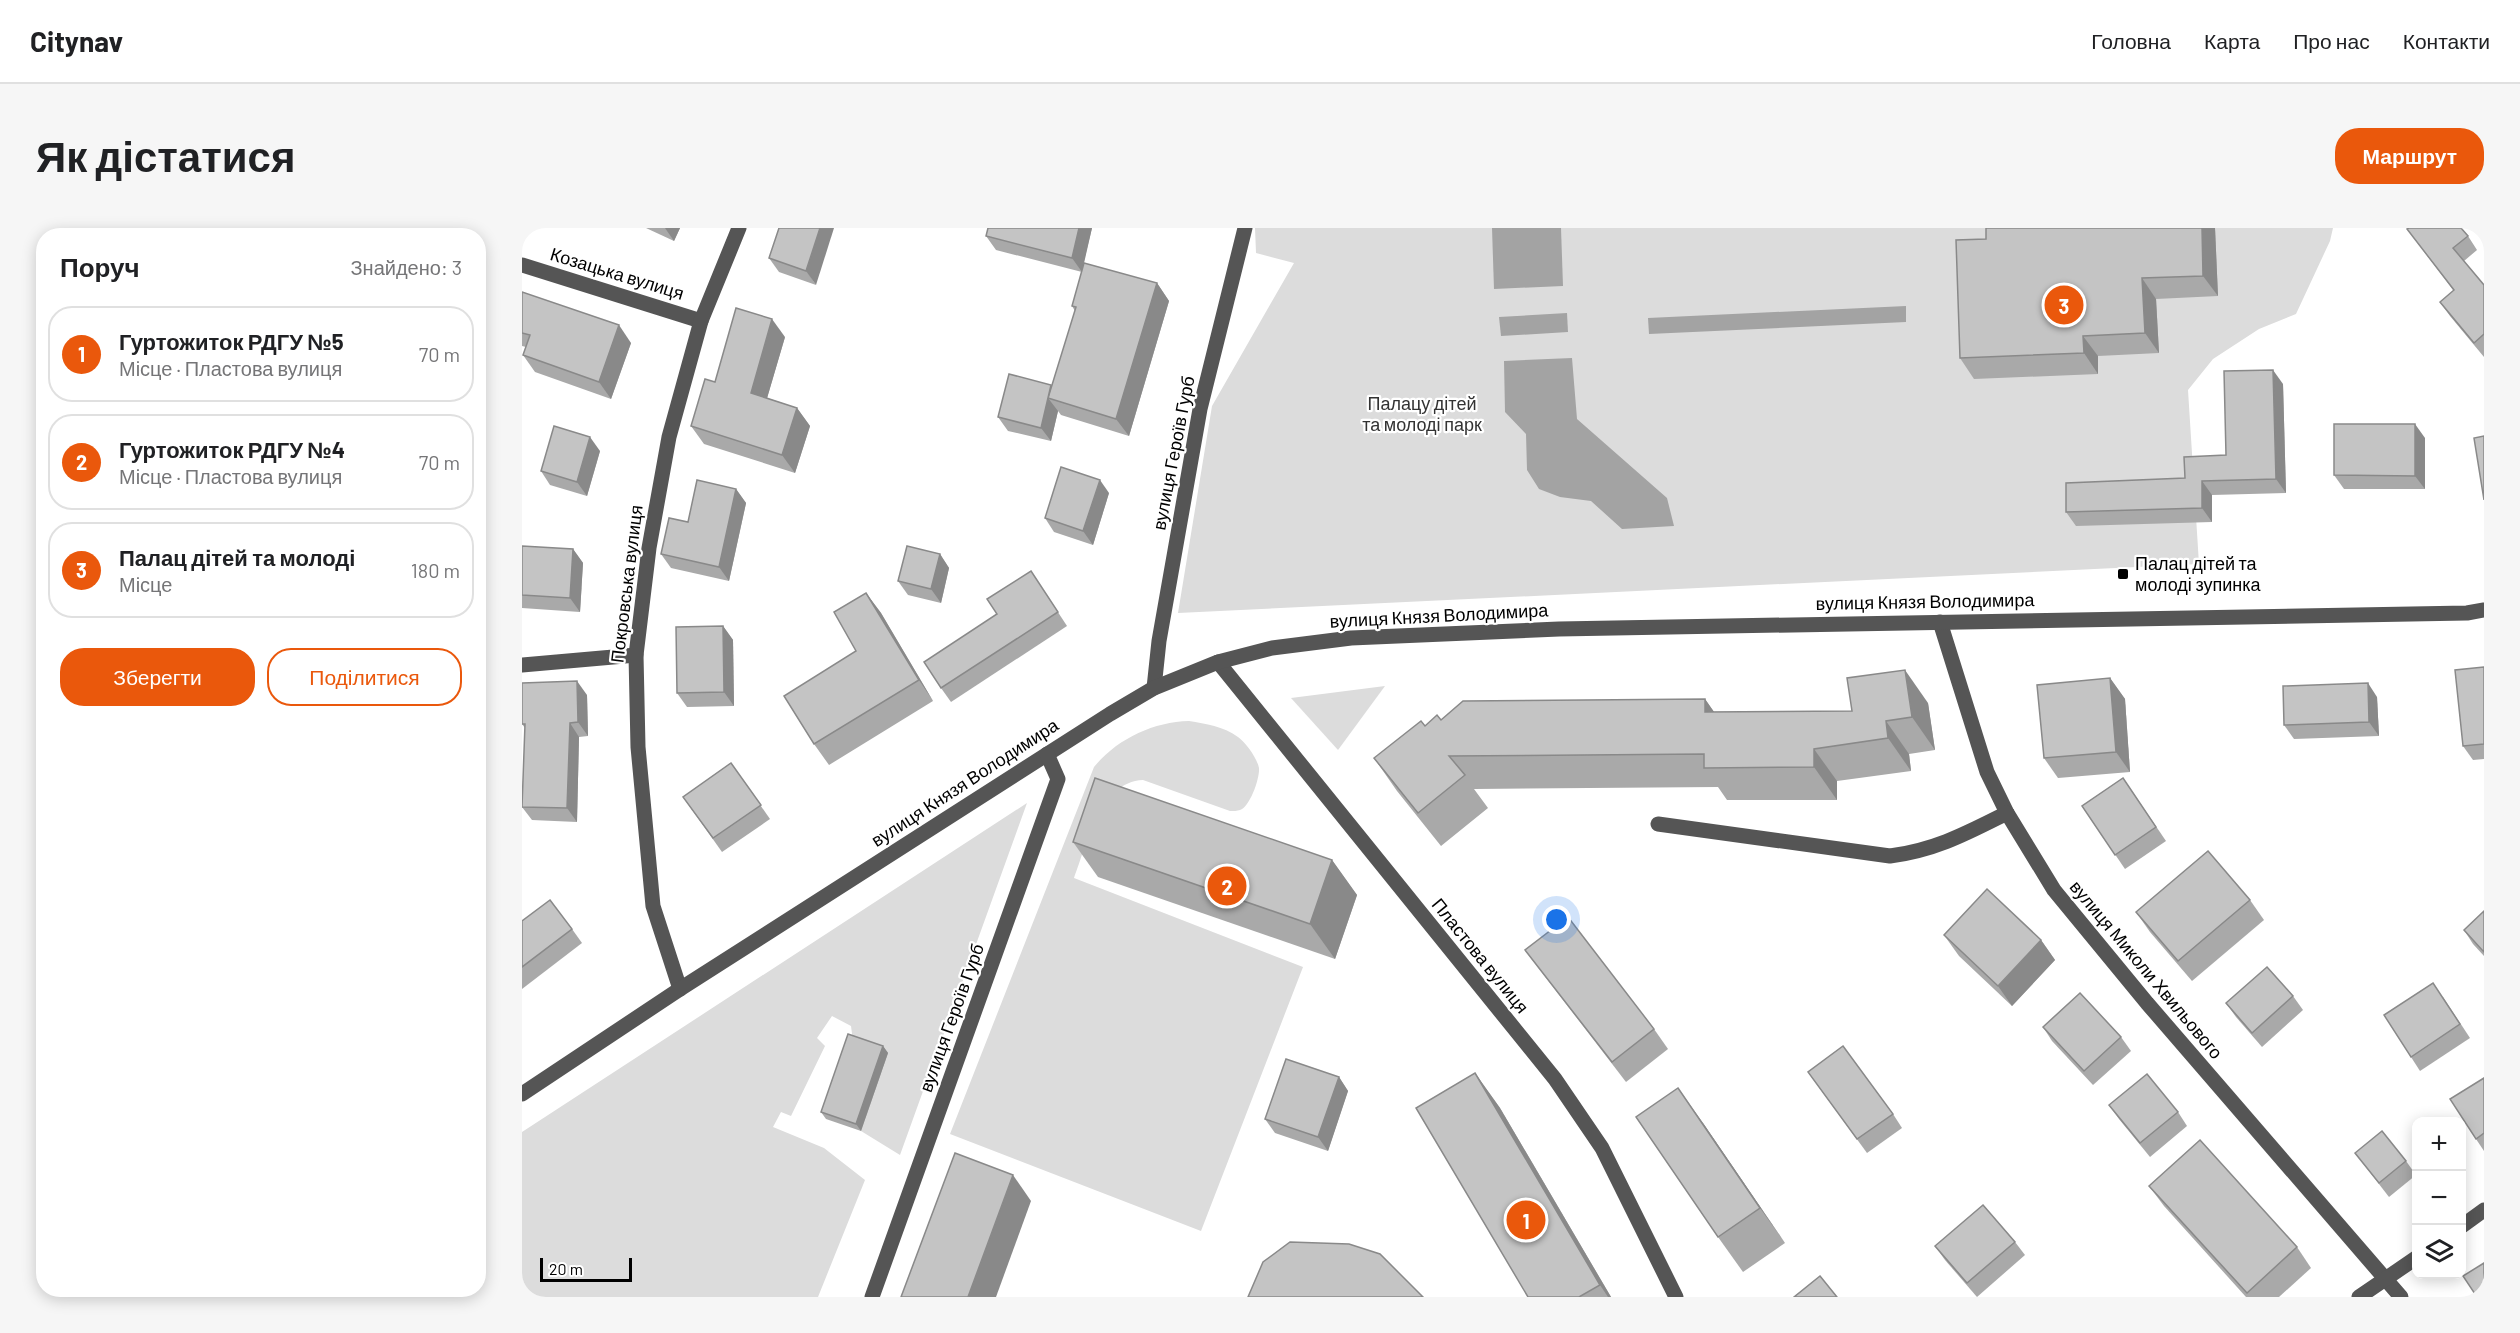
<!DOCTYPE html>
<html lang="uk">
<head>
<meta charset="utf-8">
<style>
  :root { --surface:#fff; --page:#f6f6f6; --text:#202124; --muted:#757577; --line:#e0e0e0; --accent:#ea580c }
  body { margin:0; font-family:Barlow,sans-serif; background:var(--page); color:var(--text) }
  .controls { position:absolute; right:18px; bottom:18px; display:grid; overflow:hidden; border-radius:12px; box-shadow:0 3px 15px #0003 }
  .controls button { width:54px; height:54px; display:grid; place-items:center; padding:0; border:0; border-bottom:2px solid var(--line); background:var(--surface); color:var(--text); font:30px sans-serif }
  .scale { position:absolute; left:18px; bottom:15px; width:92px; box-sizing:border-box; padding-left:6px; border:3px solid #000; border-top:0; font-size:16px; line-height:21px; white-space:nowrap; color:#000; -webkit-text-stroke:4px #fff; paint-order:stroke }
  .you { position:absolute; left:1035px; top:692px; width:21px; height:21px; margin:-15px; border:4px solid #fff; border-radius:50%; background:#1a73e8; box-shadow:0 0 0 9px #1a73e833 }
  .badge { display:grid; place-items:center; width:39px; height:39px; border-radius:50%; background:var(--accent); color:#fff; font-size:20px; font-weight:700 }
  .pin { position:absolute; translate:-50% -50%; border:3px solid #fff; box-shadow:0 2px 6px #0006 }
  .list { margin:0; padding:0; list-style:none }
  h2 { display:flex; justify-content:space-between; align-items:center; height:78px; margin:0; padding:0 24px; font-size:26px }
  h2 small { font-size:20px; font-weight:400; color:var(--muted) }
  .list li { display:grid; grid-template-columns:39px 1fr auto; gap:18px; align-items:center; box-sizing:border-box; height:96px; margin:0 12px 12px; padding:0 12px; border:2px solid var(--line); border-radius:24px }
  .list b { display:block; font-size:22px; white-space:nowrap }
  .list p { margin:0; font-size:20px; white-space:nowrap; color:var(--muted) }
  .list em { font-size:20px; font-style:normal; color:var(--muted) }
  .actions { display:flex; gap:12px; padding:18px 24px }
  .actions a { flex:1; padding:14px 0; border:2px solid var(--accent); border-radius:24px; text-align:center; font-size:21px; color:var(--accent) }
  .actions .main { background:var(--accent); color:#fff }
  .icon { flex:none; width:33px; height:33px; fill:none; stroke:currentColor; stroke-width:2; stroke-linecap:round; stroke-linejoin:round }
  .map { position:relative; flex:none; width:1962px; height:1069px; overflow:hidden; border-radius:24px }
  header { display:flex; align-items:center; gap:36px; box-sizing:border-box; height:84px; padding:0 30px; background:var(--surface); border-bottom:2px solid var(--line) }
  header strong { font-size:28px }
  nav { display:flex; gap:33px; margin-inline-start:auto; font-size:21px }
  .intro { display:flex; align-items:center; justify-content:space-between; box-sizing:border-box; height:144px; padding:0 36px }
  h1 { margin:0; font-size:42px }
  .button { padding:15px 27px; border-radius:24px; background:var(--accent); color:#fff; font-size:21px; font-weight:700 }
  main { display:flex; gap:36px; padding:0 36px }
  aside { flex:1; background:var(--surface); border-radius:24px; box-shadow:0 3px 15px #0003 }
  .map>svg:first-child { display:block }
  .green { fill:#dcdcdc }
  .water { fill:#a3a3a3 }
  .lines { fill:none; stroke-linecap:round; stroke-linejoin:round }
  .minor { stroke:#555; stroke-width:15 }
  .wall { fill:#a9a9a9 }
  .shaded-wall { fill:#898989 }
  .building { fill:#c4c4c4; stroke:#898989; stroke-width:1.5 }
  .poi-dot { fill:#000; stroke:#fff; stroke-width:2 }
  .labels { text-anchor:middle; stroke-width:4.5; stroke-linejoin:round; paint-order:stroke }
  .street-label { font-size:18px; fill:#000; stroke:#fff }
  .park-label { font-size:18px; fill:#333; stroke:#fff }
  .poi-label { font-size:18px; fill:#000; stroke:#fff; text-anchor:start }
</style>
</head>
<body>
<header>
<strong>Citynav</strong>
<nav><a>Головна</a><a>Карта</a><a>Про нас</a><a>Контакти</a></nav>
</header>
<div class="intro"><h1>Як дістатися</h1><a class="button">Маршрут</a></div>
<main>
<aside>
<h2>Поруч<small>Знайдено: 3</small></h2>
<ul class="list">
<li><span class="badge">1</span><div><b>Гуртожиток РДГУ №5</b><p>Місце · Пластова вулиця</p></div><em>70 m</em></li>
<li><span class="badge">2</span><div><b>Гуртожиток РДГУ №4</b><p>Місце · Пластова вулиця</p></div><em>70 m</em></li>
<li><span class="badge">3</span><div><b>Палац дітей та молоді</b><p>Місце</p></div><em>180 m</em></li>
</ul>
<div class="actions"><a class="main">Зберегти</a><a>Поділитися</a></div>
</aside>
<div class="map">
<svg width="1962" height="1069" viewBox="0 0 1962 1069">
  <rect width="100%" height="100%" fill="#fff"/>
  <!-- green -->
  <g class="green">
    <path d="M733 0H1811L1808 13 1774 86 1737 101 1691 131 1666 162 1677 336 656 385 690 178 772 35 734 25Z"/>
    <path d="M863 458 816 522 769 470Z"/>
    <path d="M667 493C684 496 701 498 716 509 724 515 735 530 737 540 738 550 728 579 718 582 715 583 712 583 708 583L621 552C577 554 565 617 552 650L781 739 679 1003 428 906 572 539C595 511 631 494 667 493Z"/>
    <path d="M505 575 378 927 339 903 365 825 331 813 329 798 310 788 295 810 303 818 269 888 259 884 251 899 302 920 343 952 296 1069H0V904Z"/>
  </g>
  <!-- water -->
  <g class="water">
    <path d="M970 0H1039L1041 58 972 61Z"/>
    <path d="M1384 78V94L1127 106 1126 90Z"/>
    <path d="M1045 85 1046 104 979 108 977 89Z"/>
    <path d="M1050 130 1055 191 1145 270 1152 298 1100 301 1069 273 1038 269 1017 261 1005 242 1004 206 983 184 982 133Z"/>
  </g>
  <g class="lines">
    <!-- minor -->
    <g class="minor">
      <path d="M0 37 179 93"/>
      <path d="M1418 394 1465 544 1485 585 1532 662 1625 775 1879 1069"/>
      <path d="M696 434 1033 851 1080 920 1154 1069"/>
      <path d="M0 437 114 427"/>
      <path d="M632 460 637 413 678 181 723 0"/>
      <path d="M1136 596 1368 628C1414 622 1445 605 1485 585"/>
      <path d="M158 761 131 678 116 519 114 427 127 320 147 209 179 93 217 0"/>
      <path d="M0 866 158 761 588 486 632 460 696 434 750 420 829 410 1037 401 1945 385 1962 382"/>
      <path d="M1940 998 1962 982"/>
      <path d="M350 1069 536 551 525 526"/>
      <path d="M1837 1069 1894 1030"/>
    </g>
  </g>
  <!-- wall -->
  <g class="wall">
    <path d="M124 0H158L152 13Z"/>
    <path d="M257 0 294 57 257 44 247 30Z"/>
    <path d="M466 0H570L560 41 635 55 647 73 607 208 539 187 536 183 529 213 486 203 476 189 530 158 553 83 550 78 560 44 474 22 464 8Z"/>
    <path d="M1464 0H1693L1696 68 1634 71 1637 125 1576 128V146L1452 151 1438 130 1464 11Z"/>
    <path d="M1885 1 1946 8 1955 22 1942 33 1962 57V129L1928 88 1918 74 1932 63Z"/>
    <path d="M0 64 109 115 89 171 13 144 1 127 4 119 0 118Z"/>
    <path d="M263 109 245 170 275 180 288 198 273 245 182 216 169 198 193 154Z"/>
    <path d="M1761 156 1764 265 1690 267V294L1554 298 1544 284 1663 250 1704 227Z"/>
    <path d="M1903 210V261H1822L1812 247Z"/>
    <path d="M78 223 65 268 28 257 19 243Z"/>
    <path d="M214 261 224 275 207 353 149 340 139 326 166 294Z"/>
    <path d="M587 265 571 317 532 304 523 290Z"/>
    <path d="M0 318 51 321 61 335 58 384 0 380Z"/>
    <path d="M418 326 427 340 419 375 386 367 376 353Z"/>
    <path d="M509 343 545 398 429 474 419 460Z"/>
    <path d="M344 365 359 385 411 473 307 537 292 516 334 423Z"/>
    <path d="M201 398 211 412 212 478 165 479 155 465Z"/>
    <path d="M1962 439V531L1951 532 1941 518Z"/>
    <path d="M1588 450 1603 471 1608 544 1536 550 1522 530Z"/>
    <path d="M65 467 66 508 57 509 55 594 10 592 0 579 3 500 0 496Z"/>
    <path d="M1855 469 1857 508 1772 511 1762 497Z"/>
    <path d="M1183 471 1192 484 1330 483 1406 475 1413 522 1387 526 1389 543 1315 553V572H1205L1196 559 952 561 966 580 919 618 875 563 852 530 903 498 919 492Z"/>
    <path d="M209 535 248 591 200 624 161 569Z"/>
    <path d="M1601 550 1644 613 1603 641 1560 578Z"/>
    <path d="M551 614 810 632 835 667 813 731 576 649Z"/>
    <path d="M1728 672 1742 692 1670 753 1628 704 1614 684Z"/>
    <path d="M1962 683V728L1951 716 1942 702Z"/>
    <path d="M0 693 50 701 60 715 0 761Z"/>
    <path d="M1422 707 1519 712 1533 732 1490 778 1437 728Z"/>
    <path d="M1003 722 1132 801 1146 821 1104 854 1018 742Z"/>
    <path d="M1771 768 1781 782 1740 819 1714 789 1704 775Z"/>
    <path d="M1921 769 1948 810 1898 843 1889 829Z"/>
    <path d="M1521 799 1599 809 1609 823 1571 857 1530 813Z"/>
    <path d="M361 818 366 825 339 903 304 891 299 884Z"/>
    <path d="M1286 844 1371 886 1380 900 1345 925Z"/>
    <path d="M953 845 978 880 1089 1069H1006Z"/>
    <path d="M817 849 826 863 806 923 753 905 743 891Z"/>
    <path d="M1962 850V923L1954 911Z"/>
    <path d="M1587 877 1656 884 1665 898 1628 929 1597 891Z"/>
    <path d="M1181 895 1263 1015 1221 1044 1196 1009Z"/>
    <path d="M1833 925 1884 933 1894 947 1867 969Z"/>
    <path d="M1627 958 1775 1019 1789 1040 1757 1069H1724L1642 978Z"/>
    <path d="M1493 1014 1503 1027 1455 1069 1423 1032 1413 1018Z"/>
  </g>
  <!-- shaded-wall -->
  <g class="shaded-wall">
    <path d="M143 0H158L152 13Z"/>
    <path d="M298 0H312L294 57 284 43Z"/>
    <path d="M557 0H570L560 44 550 30Z"/>
    <path d="M1680 0H1693L1696 68 1681 48Z"/>
    <path d="M1620 50 1634 71 1637 125 1623 105Z"/>
    <path d="M635 55 647 73 607 208 594 191Z"/>
    <path d="M250 91 263 109 241 184 229 165Z"/>
    <path d="M97 97 109 115 89 171 77 154Z"/>
    <path d="M1561 108 1576 128V146L1562 125Z"/>
    <path d="M1751 142 1761 156 1764 265 1754 251Z"/>
    <path d="M529 157 526 170 536 183 529 213 519 200Z"/>
    <path d="M275 180 288 198 273 245 260 227Z"/>
    <path d="M1893 196 1903 210V261L1893 248Z"/>
    <path d="M68 209 78 223 65 268 55 254Z"/>
    <path d="M578 252 587 265 571 317 561 303Z"/>
    <path d="M1680 253 1690 267V294L1680 280Z"/>
    <path d="M214 261 224 275 207 353 197 339Z"/>
    <path d="M51 321 61 335 58 384 48 370Z"/>
    <path d="M418 326 427 340 419 375 409 361Z"/>
    <path d="M344 365 359 385 411 473 397 452Z"/>
    <path d="M201 398 211 412 212 478 202 464Z"/>
    <path d="M1383 442 1406 475 1413 522 1390 489Z"/>
    <path d="M1588 450 1603 471 1608 544 1594 524Z"/>
    <path d="M55 453 65 467 66 508 56 494Z"/>
    <path d="M1846 455 1855 469 1857 508 1847 494Z"/>
    <path d="M1183 471 1206 504 1183 484Z"/>
    <path d="M1364 493 1387 526 1389 543 1366 510Z"/>
    <path d="M48 495 57 509 55 594 45 580Z"/>
    <path d="M1292 521 1315 553V572L1292 539Z"/>
    <path d="M810 632 835 667 813 731 788 696Z"/>
    <path d="M1519 712 1533 732 1490 778 1476 758Z"/>
    <path d="M361 818 366 825 339 903 334 896Z"/>
    <path d="M953 845 978 880 1089 1069H1086L1078 1057Z"/>
    <path d="M817 849 826 863 806 923 796 909Z"/>
    <path d="M1156 860 1181 895 1263 1015 1238 980Z"/>
    <path d="M491 947 509 973 474 1069H446Z"/>
  </g>
  <!-- building -->
  <g class="building">
    <path d="M257 0H298L284 43 247 30Z"/>
    <path d="M466 0H557L550 30 464 8Z"/>
    <path d="M1464 0H1680L1681 48 1620 50 1623 105 1561 108 1562 125 1438 130 1434 12 1464 11Z"/>
    <path d="M1887 0H1939L1946 8 1931 20 1962 57V106L1952 115 1918 74 1932 62 1885 1Z"/>
    <path d="M562 35 635 55 594 191 526 170 554 79 550 78Z"/>
    <path d="M0 64 97 97 77 154 1 127 8 107 0 105Z"/>
    <path d="M214 80 250 91 229 165 275 180 260 227 169 198 183 151 193 154Z"/>
    <path d="M1751 142 1754 251 1680 253V280L1544 284V255L1663 250 1662 229 1704 227 1702 143Z"/>
    <path d="M487 146 529 157 519 200 476 189Z"/>
    <path d="M1812 196H1893V248L1812 247Z"/>
    <path d="M32 198 68 209 55 254 19 243Z"/>
    <path d="M1962 208V272L1952 210Z"/>
    <path d="M539 239 578 252 561 303 523 290Z"/>
    <path d="M175 252 214 261 197 339 139 326 147 290 166 294Z"/>
    <path d="M0 318 51 321 48 370 0 367Z"/>
    <path d="M385 318 418 326 409 361 376 353Z"/>
    <path d="M509 343 536 384 419 460 402 434 475 386 465 371Z"/>
    <path d="M344 365 397 452 292 516 262 468 334 423 312 384Z"/>
    <path d="M201 398 202 464 155 465 154 399Z"/>
    <path d="M1962 439V516L1941 518 1933 442Z"/>
    <path d="M1383 442 1390 489 1364 493 1366 510 1292 521V539L1182 540V526L927 528 943 547 896 585 852 530 899 493 903 498 915 487 919 492 941 473 1183 471V484L1330 483 1325 450Z"/>
    <path d="M1588 450 1594 524 1522 530 1515 457Z"/>
    <path d="M55 453 56 494 48 495 45 580 0 579 3 496H0V455Z"/>
    <path d="M1846 455 1847 494 1762 497 1761 458Z"/>
    <path d="M209 535 239 577 191 610 161 569Z"/>
    <path d="M573 550 810 632 788 696 551 614Z"/>
    <path d="M1601 550 1634 599 1593 627 1560 578Z"/>
    <path d="M1686 623 1728 672 1656 733 1614 684Z"/>
    <path d="M1465 661 1519 712 1476 758 1422 707Z"/>
    <path d="M28 672 50 701 0 739V693Z"/>
    <path d="M1962 683V724L1942 702Z"/>
    <path d="M1046 689 1132 801 1090 834 1003 722Z"/>
    <path d="M1745 739 1771 768 1730 805 1704 775Z"/>
    <path d="M1911 755 1938 796 1889 829 1862 787Z"/>
    <path d="M1558 765 1599 809 1562 843 1521 799Z"/>
    <path d="M326 806 361 818 334 896 299 884Z"/>
    <path d="M1321 818 1371 886 1335 911 1286 844Z"/>
    <path d="M764 831 817 849 796 909 743 891Z"/>
    <path d="M953 845 1078 1057 1057 1069H1006L894 880Z"/>
    <path d="M1625 846 1656 884 1618 915 1587 877Z"/>
    <path d="M1962 850V905L1954 911 1928 871Z"/>
    <path d="M1156 860 1238 980 1196 1009 1114 889Z"/>
    <path d="M1860 903 1884 933 1857 955 1833 925Z"/>
    <path d="M1678 912 1775 1019 1725 1065 1627 958Z"/>
    <path d="M433 925 491 947 446 1069H379Z"/>
    <path d="M1461 977 1493 1014 1445 1055 1413 1018Z"/>
    <path d="M768 1014 827 1016 858 1026 901 1069H726L741 1034Z"/>
    <path d="M1962 1035V1069H1955L1941 1048Z"/>
    <path d="M1298 1048 1315 1069H1272Z"/>
  </g>
  <!-- markers -->
  <rect class="poi-dot" x="1595" y="340" width="12" height="12" rx="3"/>
  <g class="labels">
    <!-- street labels -->
    <g class="street-label">
      <text transform="translate(95 46) rotate(17)" y="6">Козацька вулиця</text>
      <text transform="translate(652 225) rotate(-79)" y="6">вулиця Героїв Гурб</text>
      <text transform="translate(105 356) rotate(-83)" y="6">Покровська вулиця</text>
      <text transform="translate(1403 374) rotate(-1)" y="6">вулиця Князя Володимира</text>
      <text transform="translate(917 388) rotate(-3)" y="6">вулиця Князя Володимира</text>
      <text transform="translate(443 555) rotate(-33)" y="6">вулиця Князя Володимира</text>
      <text transform="translate(958 728) rotate(51)" y="6">Пластова вулиця</text>
      <text transform="translate(1624 742) rotate(50)" y="6">вулиця Миколи Хвильового</text>
      <text transform="translate(430 790) rotate(-70)" y="6">вулиця Героїв Гурб</text>
    </g>
    <!-- park labels -->
    <g class="park-label">
      <text x="900" y="182">Палацу дітей<tspan x="900" dy="21">та молоді парк</tspan></text>
    </g>
    <!-- poi labels -->
    <g class="poi-label">
      <text x="1613" y="342">Палац дітей та<tspan x="1613" dy="21">молоді зупинка</tspan></text>
    </g>
  </g>
</svg>
<div class="controls">
<button>+</button>
<button>−</button>
<button><svg class="icon" aria-label="layers" viewBox="0 0 24 24"><path d="M12 4l9 5-9 5-9-5zM3 14l9 5 9-5"/></svg></button>
</div>
<div class="scale">20 m</div>
<div class="you"></div>
<div class="pin badge" style="left:1004px;top:992px">1</div>
<div class="pin badge" style="left:705px;top:658px">2</div>
<div class="pin badge" style="left:1542px;top:77px">3</div>
</div>
</main>
</body>
</html>
